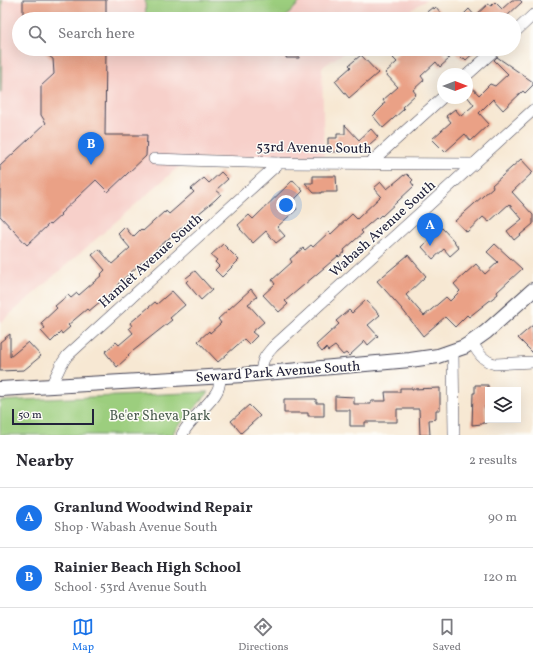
<!DOCTYPE html>
<html lang="en">
<head>
<meta charset="utf-8">
<style>
  :root { --surface:#fff; --page:#f7f7f7; --text:#2b2b33; --muted:#7c7c81; --line:#e1e1e2; --accent:#1a73e8 }
  body { margin:0; font-family:Vollkorn,serif; background:var(--page); color:var(--text) }
  .controls { position:absolute; right:12px; bottom:12px; display:grid; overflow:hidden; border-radius:0px; box-shadow:0 4px 16px #0002 }
  .controls button { width:36px; height:36px; display:grid; place-items:center; padding:0; border:0; border-bottom:1px solid var(--line); background:var(--surface); color:var(--text); font:20px sans-serif }
  .compass { position:absolute; left:437px; top:68px; width:36px; height:36px; border-radius:50%; background:var(--surface); box-shadow:0 4px 16px #0002; rotate:90deg }
  .scale { position:absolute; left:12px; bottom:10px; width:82px; box-sizing:border-box; padding-left:4px; border:2px solid #22223b; border-top:0; font-size:11px; line-height:14px; white-space:nowrap; color:#22223b; -webkit-text-stroke:3px #fdfcf7; paint-order:stroke }
  .you { position:absolute; left:286px; top:205px; width:14px; height:14px; margin:-10px; border:3px solid #fff; border-radius:50%; background:#1a73e8; box-shadow:0 0 0 6px #1a73e833 }
  .badge { display:grid; place-items:center; width:26px; height:26px; border-radius:50%; background:var(--accent); color:#fff; font-size:13px; font-weight:700 }
  .pin { position:absolute; translate:-50% -33px; filter:drop-shadow(0 1px 2px #0008) }
  .pin::after { content:''; position:absolute; top:21px; width:14px; height:12px; background:inherit; clip-path:polygon(0 0,100% 0,50% 100%) }
  .list { margin:0; padding:0; list-style:none }
  h2 { display:flex; justify-content:space-between; align-items:center; height:52px; margin:0; padding:0 16px; font-size:17px }
  h2 small { font-size:13px; font-weight:400; color:var(--muted) }
  .list li { display:grid; grid-template-columns:26px 1fr auto; gap:12px; align-items:center; box-sizing:border-box; height:60px; padding:0 16px; border-top:1px solid var(--line) }
  .list b { display:block; font-size:15px; white-space:nowrap }
  .list p { margin:0; font-size:13px; white-space:nowrap; color:var(--muted) }
  .list em { font-size:13px; font-style:normal; color:var(--muted) }
  .icon { flex:none; width:22px; height:22px; fill:none; stroke:currentColor; stroke-width:2; stroke-linecap:round; stroke-linejoin:round }
  .map { position:relative; flex:none; width:533px; height:435px; overflow:hidden }
  .search { position:absolute; background:var(--surface); box-shadow:0 4px 16px #0002; left:12px; right:12px; top:12px; height:44px; display:flex; align-items:center; gap:10px; box-sizing:border-box; padding:0 14px; border-radius:22px; color:var(--muted); font-size:15px }
  .sheet { height:172px; background:var(--surface) }
  nav { display:flex; justify-content:space-around; align-items:center; box-sizing:border-box; height:56px; border-top:1px solid var(--line); background:var(--surface); font-size:11px; color:var(--muted) }
  nav a { display:grid; justify-items:center; gap:2px }
  nav .on { color:var(--accent) }
  .map>svg:first-child { display:block }
  .built { fill:#f7d0ca }
  .green { fill:#9cce7e; stroke:#5f785c }
  .building { fill:#eaa186 }
  .lines { fill:none; stroke-linecap:round; stroke-linejoin:round }
  .minor-casing { stroke:#424052; stroke-width:12 }
  .tertiary-casing { stroke:#424052; stroke-width:16 }
  .minor { stroke:#fff; stroke-width:11 }
  .tertiary { stroke:#fff; stroke-width:14 }
  .labels { text-anchor:middle; stroke-width:3; stroke-linejoin:round; paint-order:stroke }
  .street-label { font-size:14px; fill:#22223b; stroke:#fdfcf7 }
  .park-label { font-size:14px; fill:#4d5e52; stroke:#fdfcf7 }
</style>
</head>
<body>
<div class="map">
<svg width="533" height="435" viewBox="0 0 533 435">
  <rect width="100%" height="100%" fill="#fdfcf7"/>
  <filter id="ink" filterUnits="userSpaceOnUse"><feTurbulence type="fractalNoise" baseFrequency=".025" numOctaves="2"/><feDisplacementMap in="SourceGraphic" scale="8" xChannelSelector="R" yChannelSelector="G"/><feConvolveMatrix kernelMatrix="1 2 1 2 8 2 1 2 1" color-interpolation-filters="sRGB"/></filter>
  <filter id="wash" filterUnits="userSpaceOnUse"><feTurbulence type="fractalNoise" baseFrequency=".012" numOctaves="4" result="noise"/><feDisplacementMap in="SourceGraphic" scale="16" xChannelSelector="R" yChannelSelector="G"/><feGaussianBlur stdDeviation="0.9" result="paint"/><feColorMatrix in="noise" values="0 0 0 0 0 0 0 0 0 0 0 0 0 0 0 0 0 1.4 0 .05"/><feComposite in="paint" operator="in"/></filter>
  <g filter="url(#wash)">
    <rect width="100%" height="100%" fill="#f7e8d3"/>
    <!-- built -->
    <path class="built" d="M0 0H426L398 19H19V49H350L322 67 324 156 190 159 175 170 0 323Z"/>
    <!-- green -->
    <g class="green">
      <path d="M0 0H2L1 93H0Z"/>
      <path d="M145 0H302L284 19H146Z"/>
      <path d="M209 392 174 431 173 435H0V401Z"/>
    </g>
    <g id="blocks">
      <!-- building -->
      <g class="building">
        <rect x="23" y="0" width="83" height="19"/>
        <path d="M512 0H520L522 2 507 16 510 19H459L469 9 475 16 488 4 491 6 495 2 502 9Z"/>
        <path d="M433 7 434 9 436 7 446 19H418Z"/>
        <path d="M39 49H106L105 135H147L146 156 108 192 96 180 60 214 61 215 50 225 49 224 27 245 0 216V166L46 123 41 115V86L54 74 53 59Z"/>
        <path d="M287 49H299V58H286Z"/>
        <path d="M403 49H440L449 59 440 67 436 62 421 76 424 80 413 90 416 94 402 107 404 109 383 128 373 116 383 106 382 105 385 103 383 100 398 87 385 73 397 62 393 58Z"/>
        <path d="M452 49H478L466 60 464 58 462 59Z"/>
        <path d="M361 55 378 73 349 98 335 81 351 67 349 65Z"/>
        <path d="M497 57 533 82V85L525 93 523 91 503 110 493 99 479 113 489 124 471 141 465 134 445 152 432 139 451 122 446 116 455 109 461 116 474 105 467 96V82L479 95 490 84 495 86 508 74 494 60Z"/>
        <path d="M345 125 359 140 371 129 378 137 362 151 328 152V138H337V134H345Z"/>
        <path d="M521 159 533 172 512 192 533 215V224L514 240 507 231 522 219 509 204 489 222 483 217 467 232 455 221 493 187 492 185Z"/>
        <path d="M221 172 228 179 216 190 221 194 215 200 168 239 118 284 119 286 89 311 87 309 68 325 70 327 62 334 61 332 51 342 41 331 45 328 41 323 57 308 55 306 68 295 71 298 77 293 79 295 102 275 101 274 105 270 92 255 99 249 112 264 130 248 118 234 125 227 133 237 141 229 143 231 164 212 165 213 166 211 169 214 194 192 191 189 204 178 209 183Z"/>
        <path d="M407 174 413 180 411 182 414 186 382 216 381 215 377 219 376 218 361 231 363 233 344 250 345 252 339 257 338 256 285 301 288 304 279 312 263 295 275 284 272 280 292 262 290 259 303 248 305 250 311 245 313 247 329 232 331 234 352 214 357 219 381 196 374 188 381 182 387 189 404 175V176Z"/>
        <path d="M313 176H336L337 192H321V193H314L305 183H313Z"/>
        <path d="M293 180 303 191 292 202 297 209 277 227 285 236 276 243 266 231 253 243 240 229H241L238 225 249 215 253 219Z"/>
        <path d="M442 228 455 242V243L459 248 450 256 444 249 433 259 422 247Z"/>
        <path d="M223 244 239 260 222 277 215 270 219 266 215 262 217 260 211 255Z"/>
        <path d="M495 244 522 269 497 292 498 294 469 317 467 315 455 327 445 317 423 336 402 309 377 281 408 255 426 276 406 295 424 316 446 297 450 301 460 291 454 284 476 264 485 274 498 262 487 252Z"/>
        <path d="M195 271 212 290 201 300 186 282 188 280 186 278Z"/>
        <path d="M251 289 257 297 248 304 264 322 252 332 257 336 249 344 244 339 218 362 198 341 209 331 210 333 221 323 218 319Z"/>
        <path d="M172 291 185 305 170 318 172 320 128 355 129 356 117 367 105 352 116 342 119 345 133 333 129 328 132 326 130 323 155 302 157 304Z"/>
        <path d="M366 300 380 315 368 325 378 336 368 345 365 341 349 356 346 353 343 355 335 346 328 351 326 348 322 352 316 345 339 324 336 321 349 310 352 313Z"/>
        <path d="M533 325V353L518 338Z"/>
        <path d="M10 334V357L28 342 41 356 24 370 0 371V342Z"/>
        <path d="M475 385H488V406H485L486 423H482V424L472 425 473 393H475Z"/>
        <path d="M400 388H412V389L440 388V410H436V419L429 420 430 435H420L419 409H397V422H365V426H350V410H335V396L354 397V404H371V401H386L385 392H400Z"/>
        <path d="M284 399H316V403H324V416H308V413H284Z"/>
        <path d="M249 405 260 416 241 433 231 421Z"/>
      </g>
    </g>
  </g>
  <g filter="url(#ink)">
    <use href="#blocks" fill-opacity="0" stroke="#424052" stroke-width="1"/>
    <g class="lines">
      <defs>
        <g id="minor">
          <path d="M514 33 533 15"/>
          <path d="M467 75 496 49"/>
          <path d="M154 159 279 163 474 164"/>
          <path d="M370 163 443 97"/>
          <path d="M472 342C478 353 483 361 495 364L533 362"/>
          <path d="M453 352 454 435"/>
          <path d="M261 374C262 360 264 357 273 347L533 110"/>
          <path d="M51 386 61 365 67 356 279 163"/>
          <path d="M182 435C189 418 216 401 219 386 220 383 220 380 220 377"/>
        </g>
        <path id="tertiary" d="M0 389 243 375 410 360 438 356 464 347 472 342 486 332 533 290"/>
      </defs>
      <!-- minor casing -->
      <use href="#minor" class="minor-casing"/>
      <!-- tertiary casing -->
      <use href="#tertiary" class="tertiary-casing"/>
      <!-- minor -->
      <use href="#minor" class="minor"/>
      <!-- tertiary -->
      <use href="#tertiary" class="tertiary"/>
    </g>
  </g>
  <g class="labels">
    <!-- street labels -->
    <g class="street-label">
      <text transform="translate(314 147) rotate(1)" y="5">53rd Avenue South</text>
      <text transform="translate(382 228) rotate(-42)" y="5">Wabash Avenue South</text>
      <text transform="translate(150 260) rotate(-42)" y="5">Hamlet Avenue South</text>
      <text transform="translate(278 371) rotate(-4)" y="5">Seward Park Avenue South</text>
    </g>
    <!-- park labels -->
    <g class="park-label">
      <text x="160" y="420">Be'er Sheva Park</text>
    </g>
  </g>
</svg>
<div class="controls">
<button><svg class="icon" aria-label="layers" viewBox="0 0 24 24"><path d="M12 4l9 5-9 5-9-5zM3 14l9 5 9-5"/></svg></button>
</div>
<svg class="compass" viewBox="-18 -18 36 36"><path d="M0-13l5 13h-10z" fill="#e53935"/><path d="M0 13l5-13h-10z" fill="#7c7c81"/></svg>
<div class="scale">50 m</div>
<div class="you"></div>
<div class="pin badge" style="left:430px;top:246px">A</div>
<div class="pin badge" style="left:91px;top:165px">B</div>
<div class="search"><svg class="icon" aria-label="search" viewBox="0 0 24 24"><circle cx="10" cy="10" r="6"/><path d="M15 15l6 6"/></svg>Search here</div>
</div>
<section class="sheet">
<h2>Nearby<small>2 results</small></h2>
<ul class="list">
<li><span class="badge">A</span><div><b>Granlund Woodwind Repair</b><p>Shop · Wabash Avenue South</p></div><em>90 m</em></li>
<li><span class="badge">B</span><div><b>Rainier Beach High School</b><p>School · 53rd Avenue South</p></div><em>120 m</em></li>
</ul>
</section>
<nav>
<a class="on"><svg class="icon" aria-label="map" viewBox="0 0 24 24"><path d="M3 6l6-2 6 2 6-2v14l-6 2-6-2-6 2zM9 4v14M15 6v14"/></svg>Map</a>
<a><svg class="icon" aria-label="directions" viewBox="0 0 24 24"><path d="M12 3l9 9-9 9-9-9zM9 14v-3h6M13 9l2 2-2 2"/></svg>Directions</a>
<a><svg class="icon" aria-label="saved" viewBox="0 0 24 24"><path d="M7 4h10v16l-5-4-5 4z"/></svg>Saved</a>
</nav>
</body>
</html>
